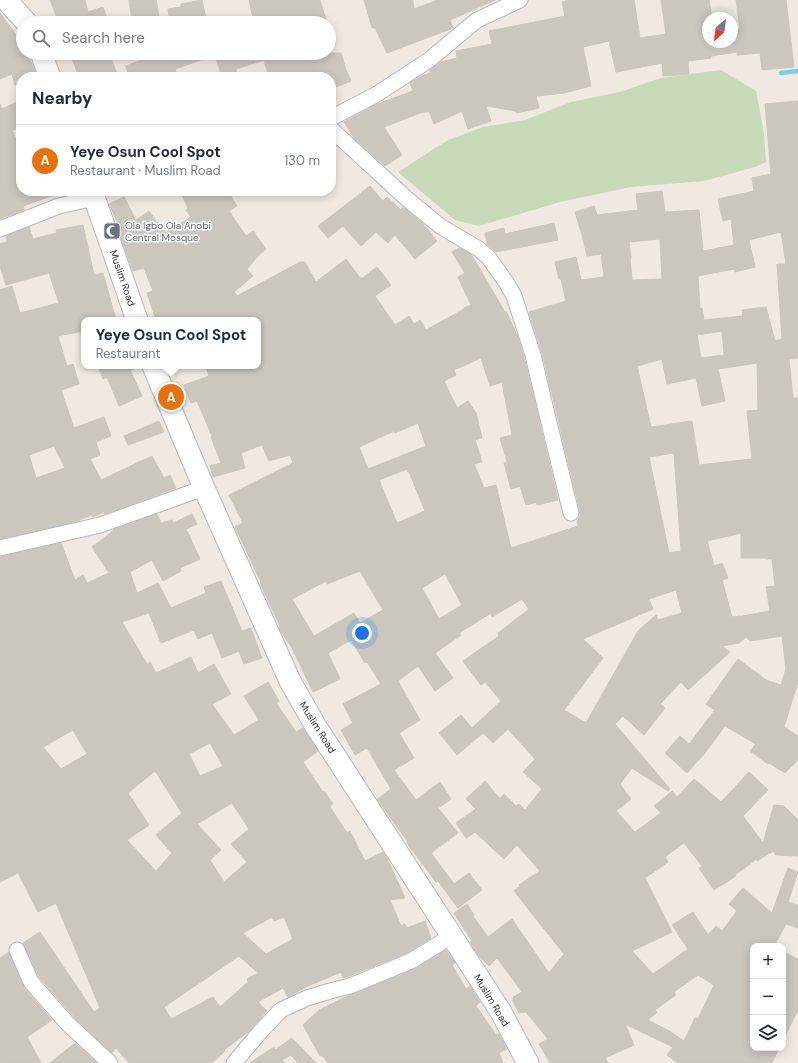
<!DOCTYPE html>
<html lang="en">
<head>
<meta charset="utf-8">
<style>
  :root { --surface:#fff; --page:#f2f2f3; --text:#1f2937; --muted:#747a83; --line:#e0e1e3; --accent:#0f766e }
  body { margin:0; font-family:"DM Sans",sans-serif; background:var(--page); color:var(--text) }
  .controls { position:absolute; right:12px; bottom:12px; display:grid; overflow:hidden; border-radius:8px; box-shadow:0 2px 10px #0003 }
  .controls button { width:36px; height:36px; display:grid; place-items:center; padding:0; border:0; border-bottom:1px solid var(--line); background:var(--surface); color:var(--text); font:20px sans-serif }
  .compass { position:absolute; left:702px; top:12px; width:36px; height:36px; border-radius:50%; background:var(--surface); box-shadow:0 2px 10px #0003; rotate:208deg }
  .you { position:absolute; left:362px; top:633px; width:14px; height:14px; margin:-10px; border:3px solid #fff; border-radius:50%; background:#1a73e8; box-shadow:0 0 0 6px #1a73e833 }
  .badge { display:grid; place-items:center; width:26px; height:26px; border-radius:50%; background:var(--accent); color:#fff; font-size:13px; font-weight:700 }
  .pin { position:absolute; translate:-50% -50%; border:2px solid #fff; box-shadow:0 1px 4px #0006 }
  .popup { position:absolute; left:81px; top:317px; width:180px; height:52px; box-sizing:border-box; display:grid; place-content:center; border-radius:8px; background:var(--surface); filter:drop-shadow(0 1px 3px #0005); font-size:13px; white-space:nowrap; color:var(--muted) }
  .popup b { font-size:15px; color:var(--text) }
  .popup::after { content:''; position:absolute; left:50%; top:100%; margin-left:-8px; border:8px solid transparent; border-top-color:var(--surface) }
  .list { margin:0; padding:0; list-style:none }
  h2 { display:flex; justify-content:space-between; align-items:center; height:52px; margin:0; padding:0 16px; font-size:17px }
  h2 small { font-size:13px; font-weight:400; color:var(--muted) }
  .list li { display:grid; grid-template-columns:26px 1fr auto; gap:12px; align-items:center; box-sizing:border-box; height:72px; padding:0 16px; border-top:1px solid var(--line) }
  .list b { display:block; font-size:15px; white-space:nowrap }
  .list p { margin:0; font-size:13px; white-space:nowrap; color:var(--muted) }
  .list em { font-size:13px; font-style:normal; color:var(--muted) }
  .icon { flex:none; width:22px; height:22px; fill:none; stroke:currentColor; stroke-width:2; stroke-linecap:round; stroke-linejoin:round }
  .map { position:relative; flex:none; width:798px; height:1063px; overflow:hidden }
  .search { position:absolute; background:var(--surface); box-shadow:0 2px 10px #0003; left:16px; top:16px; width:320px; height:44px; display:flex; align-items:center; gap:10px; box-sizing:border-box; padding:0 14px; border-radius:22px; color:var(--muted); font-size:15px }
  .panel { position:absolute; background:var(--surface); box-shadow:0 2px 10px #0003; left:16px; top:72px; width:320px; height:124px; border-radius:16px }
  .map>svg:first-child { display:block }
  .cemetery { fill:#c8d9b8 }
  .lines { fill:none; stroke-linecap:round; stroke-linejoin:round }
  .stream { stroke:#75cff0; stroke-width:4.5 }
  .building { fill:#cbc7bf; stroke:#cbc5ba; fill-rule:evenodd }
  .street-casing { stroke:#b4b7c1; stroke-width:17 }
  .secondary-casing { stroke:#b4b7c1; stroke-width:23 }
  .street { stroke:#fff; stroke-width:15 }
  .secondary { stroke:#fff; stroke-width:21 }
  .labels { text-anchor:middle; stroke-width:3; stroke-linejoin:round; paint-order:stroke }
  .worship-label { font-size:10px; fill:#5b616d; stroke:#fff; text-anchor:start }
  .street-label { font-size:10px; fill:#2e2e2e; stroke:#fff }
</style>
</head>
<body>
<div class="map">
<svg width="798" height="1063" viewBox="0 0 798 1063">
  <rect width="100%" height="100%" fill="#efe9e1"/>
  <!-- cemetery -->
  <path class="cemetery" d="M721 70 756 91 764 133 766 162 755 167 704 181 631 187 560 202 479 226 455 220 398 172 448 140 483 127 525 120 571 102 620 92 661 78Z"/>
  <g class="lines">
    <!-- stream -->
    <path class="stream" d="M781 73 798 71"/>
  </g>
  <!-- building -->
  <g class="building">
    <path d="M50 0H85L88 12 103 7 107 19 96 23H59Z"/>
    <path d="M129 0H156L159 16 132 20Z"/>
    <path d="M202 0 207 23H170L168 9 181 7V4Z"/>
    <path d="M249 0H320L327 23H254Z"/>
    <path d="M364 0H413L414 9 438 0H495L450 20 453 28 387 53 375 28H372Z"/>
    <path d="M570 0H634L640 38 666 34 661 0H709L712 18H708V42H736L735 29H740L736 0H786L794 67 762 70 760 53 737 55V52L711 56V58L688 61 689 74 663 76 662 63 616 72 609 41 583 47 591 86 564 93 536 96 539 108 517 113 516 111 486 106 491 121 468 129 462 111 434 124 429 111 420 113 384 127 402 155 385 166 355 139 344 122 375 105 413 91 410 83 421 76 431 73 430 70 441 62 457 58 456 51 492 44 489 31 565 16 562 2Z"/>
    <path d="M0 13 17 36H18L23 45V53H27L36 74 30 77H21V82L15 85 12 74 0 79Z"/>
    <path d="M70 53H109L118 77H79Z"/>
    <path d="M136 53H341L346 70 351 81 331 89V77H269L264 60 236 69 238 77H222L215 55 175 69 177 77H129L126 66 139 61Z"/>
    <path d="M21 100V126L12 131 18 143 16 144 21 159V191H60V193L23 206 24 210 0 219V104L2 109Z"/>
    <path d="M798 101V358L789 359 793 398H798V682L784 727 798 736V760L785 773 769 763 768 764 750 751 756 744 725 726 705 753 687 773 665 753 680 736 689 744 715 710 706 704 738 659 766 680 781 685 786 669 782 636 750 641 746 637 739 643 722 646 730 652 688 690 681 682 660 704 665 708 644 735 623 716 615 724 670 789 668 791 632 768 620 784 631 799 616 811 635 832 661 813 654 806 672 791 677 797 694 779 721 802 749 772 768 790 743 816 763 843 774 805 784 806 798 820V856L776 855 773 851 757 861 758 858 735 875 736 876 714 890 699 868 702 866 684 843 665 857 668 862 645 878 672 932 632 951 653 974 688 949 672 925 693 912 708 935 716 926 722 931 737 911 729 904 743 888 772 913 788 868 798 872 788 902 798 905V928L786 924 774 946H753V1048H779L772 1063H678L667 1055 673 1047 625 1024 634 1045 605 1058 608 1063H550L539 1044 548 1039 526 1012 519 1013 513 1001V997L522 992 497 958 489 966 478 955 470 942 472 941 454 913 467 904 474 915 473 916 488 937 512 919 549 973 564 954 514 891 520 886 519 885 540 871 517 845 504 859 475 832 466 838 456 823 476 809 466 799 485 781 500 799 504 794 516 806 519 804 525 810 542 789 523 772 535 759 508 729 493 743 483 733 457 755 439 733 461 715 472 728 501 701 485 682 481 685 463 661 499 636 498 633 529 609 522 599 492 617 491 613 459 633 461 635 435 653 453 678 435 691 418 666 398 681 420 720 399 733 414 758 394 770 416 800 440 782 451 799 438 808 458 833 431 853 454 884 469 873 482 890 458 908 438 881 436 882 407 843 408 842 377 799 391 789 367 748 355 755 341 730 353 723 343 704 381 684 367 662 365 663 351 640 328 653 340 679 313 692 292 648 280 630 279 627 280 626 260 583 261 582 235 527 243 523 229 495 293 463 290 455 269 461 262 445 241 453 245 468 213 477 210 466 221 463 211 437 212 436 197 401 191 403 184 385 209 376 206 366H258V320H156L147 293 153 291 144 268 133 271 118 230H121L109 204 124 197 136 220 149 211 165 233 191 217 186 210 188 208 180 191H228L237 206 229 211 246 236 253 231 266 249 259 255 247 269 253 276 234 292 237 296 300 262H305L316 282 346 259 361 279 377 267 391 285 375 296 395 325 409 316 414 324 420 320 426 330 464 309V308L471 305 458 277 465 273 452 252 459 248 471 254 505 312 506 311 517 335 524 357 558 500 537 505 536 502 526 505 520 486 511 489 504 463 507 462 500 438 512 435 502 382 490 386 481 358 454 370 456 375 444 381 457 408 468 401 476 413 482 438 475 440 482 462 474 464 484 488 496 485 511 548 578 526 577 523 580 515V511L542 353 529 312 566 301 561 279H559L555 262 576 257 581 280 604 277 601 254 587 256 582 235 575 212 594 206 597 215 638 210 636 194 662 191 665 212 699 210 703 251 734 245 731 219 723 221 718 199 754 191 752 178 771 174 765 104ZM781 232 786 264H777L782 339 775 341 766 307 742 310 743 316 704 320 702 308 700 309 698 276 734 269 735 272 755 267 749 240ZM660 239 662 279 632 280 630 259 631 258 629 242ZM722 331 724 355 701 358 697 335ZM662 359 667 384 696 378 702 406 725 401 718 369 757 363 758 410 747 411 752 459 699 465 692 421 651 427 637 366ZM418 423 426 446 368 469 359 447 394 431 395 433ZM674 453 681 551 669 553 649 457ZM407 469 408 472H409L425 511 397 523 379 480ZM741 533V558H766V559H772L775 586 766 587 770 611 742 616V622L741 616 732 617 722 580 728 578 722 563 714 566 707 541ZM360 571 383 610 360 623 354 613 314 636 292 599 326 581 327 584ZM445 574 462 605 439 619 422 588ZM676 590 682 613 658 620 656 615 638 631 586 723 564 710 603 658 583 639 653 609 649 599ZM698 975 714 985 698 1019 695 1018 684 1041 671 1032 648 1020 657 1012 655 1010 676 995 674 992Z"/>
    <path d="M370 186 383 201 387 197 401 210 403 207 422 223 437 241 415 259 395 235 388 243 376 232 361 246 343 226 328 238 318 226Z"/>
    <path d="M554 223 558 240 496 252 487 244 485 233 504 228 505 234Z"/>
    <path d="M83 225 94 275 103 273 116 320H84V331L58 336 67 366 73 364 79 384 61 390 74 428 104 417 111 436 96 442 100 455 90 459 101 480 152 456 164 478 170 475 176 488 105 514 104 512 93 517 91 515 75 522 0 539V290L12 286 20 313 59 303 49 273 6 285 0 266V244L7 242 6 236 29 227 33 239 57 233 56 230ZM54 446 65 468 36 478 29 455Z"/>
    <path d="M98 366H134V369L130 370 142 396 119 406 107 377 103 379Z"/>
    <path d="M159 421 164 432 128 445 124 436Z"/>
    <path d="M157 514 161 523 172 520 173 523 192 514 197 524 186 529 200 559 180 568 181 571 163 581 152 560 130 572 137 593 158 583 171 608 206 593 204 587 221 581 242 631 251 628 262 658 244 664 239 651 222 658 212 633 198 639 194 630 161 643 149 613 122 622 147 664 150 662 156 673 191 657 198 673 214 664 231 694 212 704 234 735 259 720 244 696 268 682 279 701 276 703 296 732 303 728 318 751 303 762 323 792 324 791 333 804 330 807 347 833 350 831 365 861 383 852 386 856 405 898 390 900 401 926 405 924 407 928 425 921 431 938 407 953 347 977 343 978 341 972 308 986 288 997 283 988 258 1002 267 1011 248 1032 224 1050 225 1051 212 1063H129L116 1048 112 1053 76 1019 39 977 23 943 40 932 94 1012 100 1008 56 903 38 912 18 873 0 882V557L61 543 75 580 83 575 87 583 109 573 92 547 113 531V530ZM73 730 87 754 61 769 43 747ZM210 743 223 766 200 776 189 754ZM155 771 182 813 156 835 172 853 156 871 127 840 149 825 128 793ZM232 803 249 829 231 844 247 862 224 882 210 860 221 850 197 824ZM272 917 274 921 284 917 293 939 266 954 243 933ZM239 956 258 973 247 979 248 982 220 1007 213 997 171 1019 164 1007Z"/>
    <path d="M446 950 455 963 452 965 466 989 470 986 480 1002 476 1006 496 1035 499 1034 507 1049 499 1053 503 1063H328L322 1055 320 1056 303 1025 319 1010 350 995 415 969Z"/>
    <path d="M9 952 24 988 52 1020 27 1037 41 1063H0V958Z"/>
    <path d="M783 952 798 959V1010L783 1040Z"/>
    <path d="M292 1038 316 1063H298L291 1055 282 1060 284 1063H250L274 1047 275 1050Z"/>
    <path d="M75 1043 97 1063H50Z"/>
  </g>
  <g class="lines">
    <defs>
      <g id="street">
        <path d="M331 115 335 116 377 94 429 60 477 20 520 0"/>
        <path d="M331 129 406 198 440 226 479 249 489 258 506 282 514 296 533 355 544 402 571 513"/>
        <path d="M0 229 59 206 94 198"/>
        <path d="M0 548 100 525 204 488"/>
        <path d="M17 950 31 982 46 999 67 1023 110 1063"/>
        <path d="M234 1063 260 1032 281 1010 307 998 330 991 350 986 411 961 452 936"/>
      </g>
      <g id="secondary">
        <path d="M6 0 27 23"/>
        <path d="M41 53 50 77"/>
        <path d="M92 191 137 320"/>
        <path d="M153 366 204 488 290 681 315 725 501 1012 528 1063"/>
      </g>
    </defs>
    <!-- street casing -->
    <use href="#street" class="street-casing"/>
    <!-- secondary casing -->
    <use href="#secondary" class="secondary-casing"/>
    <!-- street -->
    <use href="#street" class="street"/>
    <!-- secondary -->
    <use href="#secondary" class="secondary"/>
  </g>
  <!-- icons -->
  <defs>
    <symbol id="mosque-square" viewBox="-11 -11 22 22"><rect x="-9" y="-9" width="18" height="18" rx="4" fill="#6b7280" stroke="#fff"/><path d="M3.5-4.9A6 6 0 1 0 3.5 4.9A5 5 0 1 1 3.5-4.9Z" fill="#fff"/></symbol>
  </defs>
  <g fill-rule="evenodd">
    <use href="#mosque-square" x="102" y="221" width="20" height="20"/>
  </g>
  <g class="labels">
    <!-- worship labels -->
    <g class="worship-label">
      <text x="125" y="229">Ola Igbo Ola Anobi<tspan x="125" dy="12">Central Mosque</tspan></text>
    </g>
    <!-- street labels -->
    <g class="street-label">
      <text transform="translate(123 278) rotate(71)" y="4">Muslim Road</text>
      <text transform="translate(318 727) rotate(58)" y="4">Muslim Road</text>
      <text transform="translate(492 1000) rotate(59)" y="4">Muslim Road</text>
    </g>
  </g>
</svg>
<div class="controls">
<button>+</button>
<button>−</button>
<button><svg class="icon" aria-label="layers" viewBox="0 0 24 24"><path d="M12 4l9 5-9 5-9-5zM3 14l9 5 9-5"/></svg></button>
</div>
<svg class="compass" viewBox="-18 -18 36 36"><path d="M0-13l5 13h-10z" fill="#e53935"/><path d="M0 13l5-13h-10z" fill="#747a83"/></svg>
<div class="you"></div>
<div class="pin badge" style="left:171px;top:397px;background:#e8710a">A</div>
<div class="popup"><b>Yeye Osun Cool Spot</b>Restaurant</div>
<div class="search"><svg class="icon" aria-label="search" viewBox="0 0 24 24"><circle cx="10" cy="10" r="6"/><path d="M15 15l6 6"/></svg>Search here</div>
<section class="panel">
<h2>Nearby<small></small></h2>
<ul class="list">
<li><span class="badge" style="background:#e8710a">A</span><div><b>Yeye Osun Cool Spot</b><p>Restaurant · Muslim Road</p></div><em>130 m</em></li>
</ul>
</section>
</div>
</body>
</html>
